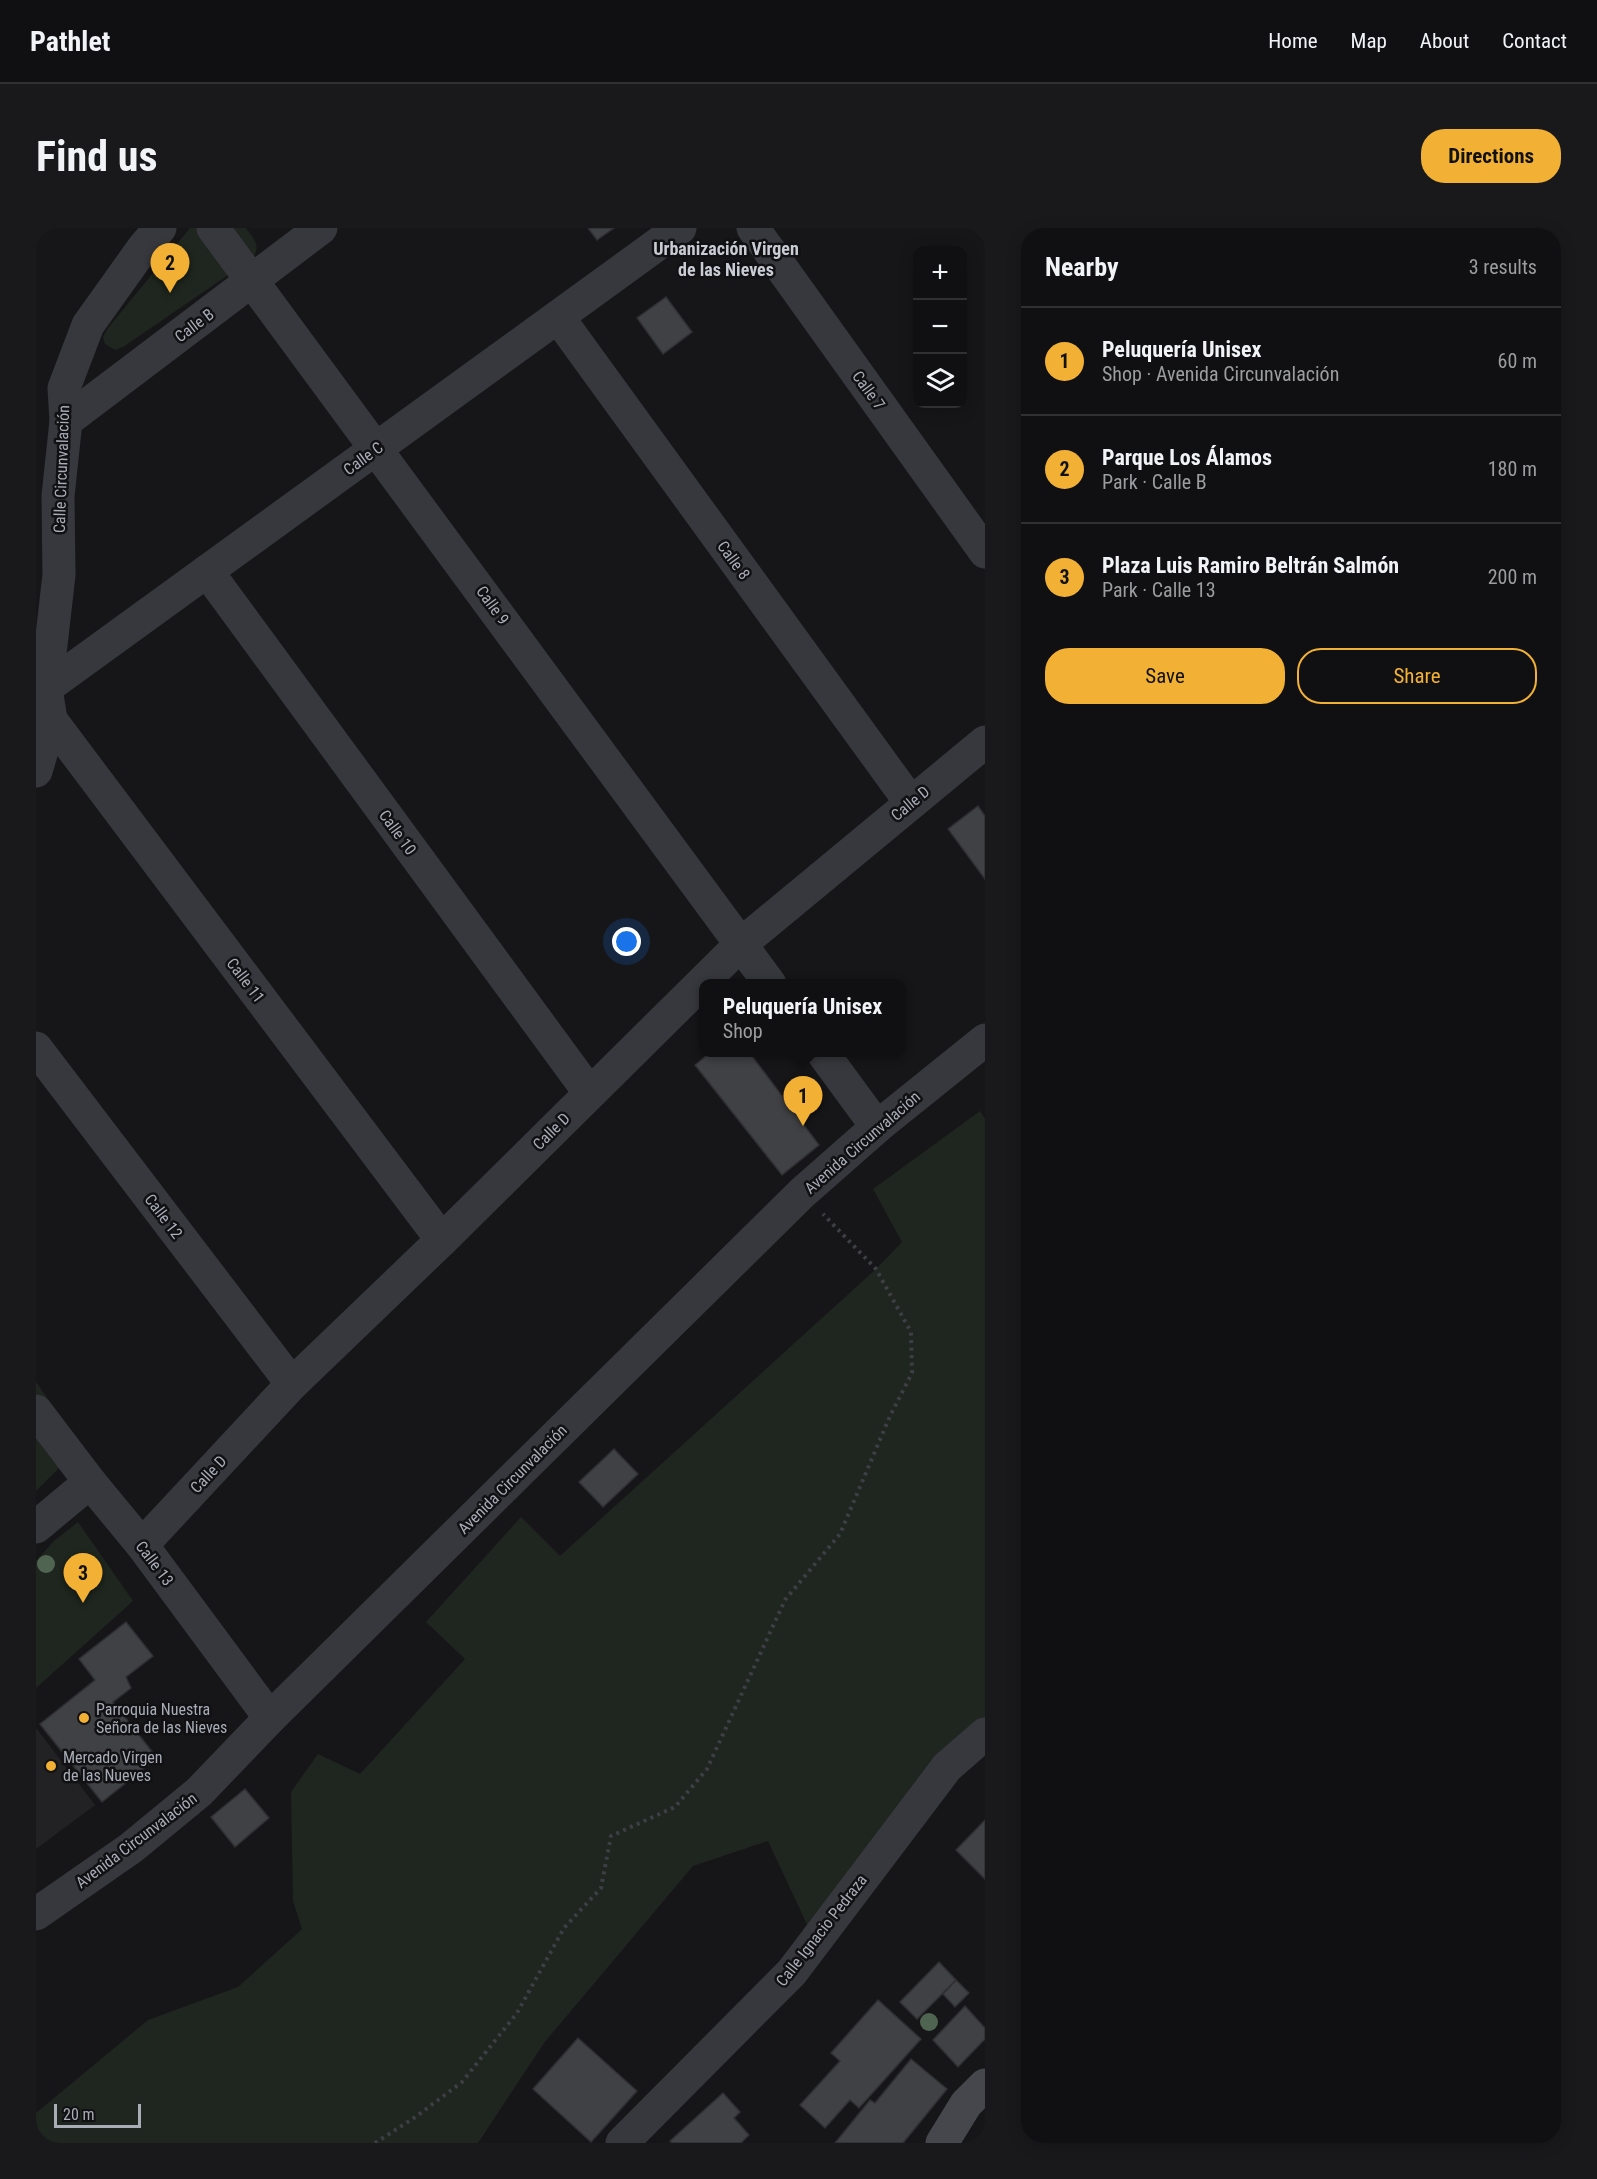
<!DOCTYPE html>
<html lang="en">
<head>
<meta charset="utf-8">
<style>
  :root { --surface:#101012; --page:#19191b; --text:#f1f3f6; --muted:#9c9d9f; --line:#303032; --accent:#f2b134 }
  body { margin:0; font-family:"Roboto Condensed",sans-serif; background:var(--page); color:var(--text) }
  .controls { position:absolute; right:18px; top:18px; display:grid; overflow:hidden; border-radius:12px; box-shadow:0 3px 15px #0003 }
  .controls button { width:54px; height:54px; display:grid; place-items:center; padding:0; border:0; border-bottom:2px solid var(--line); background:var(--surface); color:var(--text); font:30px sans-serif }
  .scale { position:absolute; left:18px; bottom:15px; width:87px; box-sizing:border-box; padding-left:6px; border:3px solid #a8adb8; border-top:0; font-size:16px; line-height:21px; white-space:nowrap; color:#a8adb8; -webkit-text-stroke:4px #111113; paint-order:stroke }
  .you { position:absolute; left:591px; top:714px; width:21px; height:21px; margin:-15px; border:4px solid #fff; border-radius:50%; background:#1a73e8; box-shadow:0 0 0 9px #1a73e833 }
  .badge { display:grid; place-items:center; width:39px; height:39px; border-radius:50%; background:var(--accent); color:#111; font-size:20px; font-weight:700 }
  .pin { position:absolute; translate:-50% -50px; filter:drop-shadow(0 2px 3px #0008) }
  .pin::after { content:''; position:absolute; top:32px; width:21px; height:18px; background:inherit; clip-path:polygon(0 0,100% 0,50% 100%) }
  .popup { position:absolute; left:663px; top:751px; width:207px; height:78px; box-sizing:border-box; display:grid; place-content:center; border-radius:12px; background:var(--surface); filter:drop-shadow(0 2px 4px #0005); font-size:20px; white-space:nowrap; color:var(--muted) }
  .popup b { font-size:22px; color:var(--text) }
  .popup::after { content:''; position:absolute; left:50%; top:100%; margin-left:-12px; border:12px solid transparent; border-top-color:var(--surface) }
  .list { margin:0; padding:0; list-style:none }
  h2 { display:flex; justify-content:space-between; align-items:center; height:78px; margin:0; padding:0 24px; font-size:26px }
  h2 small { font-size:20px; font-weight:400; color:var(--muted) }
  .list li { display:grid; grid-template-columns:39px 1fr auto; gap:18px; align-items:center; box-sizing:border-box; height:108px; padding:0 24px; border-top:2px solid var(--line) }
  .list b { display:block; font-size:22px; white-space:nowrap }
  .list p { margin:0; font-size:20px; white-space:nowrap; color:var(--muted) }
  .list em { font-size:20px; font-style:normal; color:var(--muted) }
  .actions { display:flex; gap:12px; padding:18px 24px }
  .actions a { flex:1; padding:14px 0; border:2px solid var(--accent); border-radius:24px; text-align:center; font-size:21px; color:var(--accent) }
  .actions .main { background:var(--accent); color:#111 }
  .icon { flex:none; width:33px; height:33px; fill:none; stroke:currentColor; stroke-width:2; stroke-linecap:round; stroke-linejoin:round }
  .map { position:relative; flex:none; width:949px; height:1915px; overflow:hidden; border-radius:24px }
  header { display:flex; align-items:center; gap:36px; box-sizing:border-box; height:84px; padding:0 30px; background:var(--surface); border-bottom:2px solid var(--line) }
  header strong { font-size:28px }
  nav { display:flex; gap:33px; margin-inline-start:auto; font-size:21px }
  .intro { display:flex; align-items:center; justify-content:space-between; box-sizing:border-box; height:144px; padding:0 36px }
  h1 { margin:0; font-size:42px }
  .button { padding:15px 27px; border-radius:24px; background:var(--accent); color:#111; font-size:21px; font-weight:700 }
  main { display:flex; gap:36px; padding:0 36px }
  aside { flex:1; background:var(--surface); border-radius:24px; box-shadow:0 3px 15px #0003 }
  .map>svg:first-child { display:block }
  .built { fill:#222225 }
  .green { fill:#1e261f }
  .building { fill:#404145; stroke:#303034; stroke-width:1.5 }
  .lines { fill:none; stroke-linecap:round; stroke-linejoin:round }
  .path { stroke:#3d3f44; stroke-width:4; stroke-dasharray:3 4.5; stroke-linecap:butt }
  .minor { stroke:#37383d; stroke-width:33 }
  .tertiary { stroke:#37383d; stroke-width:33 }
  .secondary { stroke:#45474d; stroke-width:33 }
  .tree { fill:#506452 }
  .poi-dot { fill:#f2b134; stroke:#111113; stroke-width:2 }
  .labels { text-anchor:middle; stroke-width:5; stroke-linejoin:round; paint-order:stroke }
  .street-label { font-size:16px; fill:#a8adb8; stroke:#111113 }
  .poi-label { font-size:16px; fill:#a8adb8; stroke:#111113; text-anchor:start }
  .neighbourhood-label { font-size:18px; font-weight:bold; fill:#c9ccd4; stroke:#111113 }
</style>
</head>
<body>
<header>
<strong>Pathlet</strong>
<nav><a>Home</a><a>Map</a><a>About</a><a>Contact</a></nav>
</header>
<div class="intro"><h1>Find us</h1><a class="button">Directions</a></div>
<main>
<div class="map">
<svg width="949" height="1915" viewBox="0 0 949 1915">
  <rect width="100%" height="100%" fill="#161618"/>
  <!-- built -->
  <path class="built" d="M0 1500 59 1577 0 1621Z"/>
  <!-- green -->
  <g class="green">
    <path d="M154 0H210C218 11 225 17 217 30L87 119 79 122 69 116 67 109 72 100Z"/>
    <path d="M944 883 949 891V1493L781 1718 732 1613 657 1638 508 1815 442 1915H0V1885L112 1792 202 1759 266 1701 257 1673 255 1564 282 1526 324 1546 429 1431 390 1394 485 1289 524 1328 840 1041 866 1014 837 961Z"/>
    <path d="M0 1154 45 1218 0 1263Z"/>
    <path d="M42 1294 97 1373 0 1460V1333L18 1313Z"/>
  </g>
  <!-- building -->
  <g class="building">
    <path d="M552 0H578L561 12Z"/>
    <path d="M630 69 656 104 627 126 601 90Z"/>
    <path d="M942 578 949 588V651L912 601Z"/>
    <path d="M675 824H713L783 917 746 947 659 837Z"/>
    <path d="M578 1221 602 1246 567 1279 543 1254Z"/>
    <path d="M90 1394 117 1428 90 1449 95 1460 77 1474 121 1530 66 1574 4 1496 59 1452 43 1431Z"/>
    <path d="M209 1561 233 1590 199 1619 175 1589Z"/>
    <path d="M949 1592V1651L920 1622Z"/>
    <path d="M903 1734 920 1752 881 1791 864 1774Z"/>
    <path d="M920 1752 933 1765 919 1779 907 1766Z"/>
    <path d="M842 1772 885 1811 823 1880 814 1872 789 1900 764 1877 804 1833 795 1825Z"/>
    <path d="M929 1778 949 1800V1811L922 1839 897 1812Z"/>
    <path d="M542 1810 601 1863 555 1914 497 1861Z"/>
    <path d="M875 1831 911 1861 867 1915H799L834 1872 839 1875Z"/>
    <path d="M687 1865 704 1884 698 1890 713 1907 705 1915H636L634 1913Z"/>
  </g>
  <g class="lines">
    <!-- path -->
    <path class="path" d="M339 1915 378 1890 426 1854 481 1785 528 1700 565 1660 575 1608 639 1579 671 1541 749 1372 804 1306 854 1188 876 1145 875 1104 840 1041 787 986"/>
    <!-- minor -->
    <g class="minor">
      <path d="M177 0 734 756"/>
      <path d="M717 0 949 324"/>
      <path d="M522 89 875 575"/>
      <path d="M30 193 285 0"/>
      <path d="M171 343 553 864"/>
      <path d="M10 460 644 0"/>
      <path d="M15 492 406 1012"/>
      <path d="M0 543 15 492 10 460 23 347 22 268 30 193 28 160 52 97 107 20 124 0"/>
      <path d="M0 820 256 1156"/>
      <path d="M786 824 841 899"/>
      <path d="M0 1183 54 1254 106 1317 234 1490"/>
      <path d="M0 1299 54 1254"/>
      <path d="M106 1317 256 1156 406 1012 705 716 949 514"/>
      <path d="M586 1915 756 1744 911 1539 949 1506"/>
    </g>
    <!-- tertiary -->
    <path class="tertiary" d="M0 1686 95 1620 163 1564 234 1490 766 965 841 899 949 812"/>
    <!-- secondary -->
    <path class="secondary" d="M906 1915 930 1876 949 1857"/>
  </g>
  <!-- trees -->
  <g class="tree">
    <circle cx="10" cy="1336" r="9"/>
    <circle cx="893" cy="1794" r="9"/>
  </g>
  <!-- markers -->
  <g class="poi-dot">
    <circle cx="48" cy="1490" r="6"/>
    <circle cx="15" cy="1538" r="6"/>
  </g>
  <g class="labels">
    <!-- street labels -->
    <g class="street-label">
      <text transform="translate(158 97) rotate(-37)" y="6">Calle B</text>
      <text transform="translate(833 162) rotate(54)" y="6">Calle 7</text>
      <text transform="translate(327 230) rotate(-36)" y="6">Calle C</text>
      <text transform="translate(25 241) rotate(-88)" y="6">Calle Circunvalación</text>
      <text transform="translate(698 332) rotate(54)" y="6">Calle 8</text>
      <text transform="translate(457 377) rotate(54)" y="6">Calle 9</text>
      <text transform="translate(874 575) rotate(-40)" y="6">Calle D</text>
      <text transform="translate(362 604) rotate(54)" y="6">Calle 10</text>
      <text transform="translate(210 752) rotate(53)" y="6">Calle 11</text>
      <text transform="translate(515 903) rotate(-45)" y="6">Calle D</text>
      <text transform="translate(826 914) rotate(-41)" y="6">Avenida Circunvalación</text>
      <text transform="translate(128 988) rotate(53)" y="6">Calle 12</text>
      <text transform="translate(172 1246) rotate(-47)" y="6">Calle D</text>
      <text transform="translate(476 1251) rotate(-45)" y="6">Avenida Circunvalación</text>
      <text transform="translate(119 1335) rotate(53)" y="6">Calle 13</text>
      <text transform="translate(100 1612) rotate(-37)" y="6">Avenida Circunvalación</text>
      <text transform="translate(785 1702) rotate(-52)" y="6">Calle Ignacio Pedraza</text>
    </g>
    <!-- poi labels -->
    <g class="poi-label">
      <text x="60" y="1487">Parroquia Nuestra<tspan x="60" dy="18">Señora de las Nieves</tspan></text>
      <text x="27" y="1535">Mercado Virgen<tspan x="27" dy="18">de las Nueves</tspan></text>
    </g>
    <!-- neighbourhood labels -->
    <g class="neighbourhood-label">
      <text x="690" y="27">Urbanización Virgen<tspan x="690" dy="21">de las Nieves</tspan></text>
    </g>
  </g>
</svg>
<div class="controls">
<button>+</button>
<button>−</button>
<button><svg class="icon" aria-label="layers" viewBox="0 0 24 24"><path d="M12 4l9 5-9 5-9-5zM3 14l9 5 9-5"/></svg></button>
</div>
<div class="scale">20 m</div>
<div class="you"></div>
<div class="pin badge" style="left:767px;top:898px">1</div>
<div class="popup"><b>Peluquería Unisex</b>Shop</div>
<div class="pin badge" style="left:134px;top:65px">2</div>
<div class="pin badge" style="left:47px;top:1375px">3</div>
</div>
<aside>
<h2>Nearby<small>3 results</small></h2>
<ul class="list">
<li><span class="badge">1</span><div><b>Peluquería Unisex</b><p>Shop · Avenida Circunvalación</p></div><em>60 m</em></li>
<li><span class="badge">2</span><div><b>Parque Los Álamos</b><p>Park · Calle B</p></div><em>180 m</em></li>
<li><span class="badge">3</span><div><b>Plaza Luis Ramiro Beltrán Salmón</b><p>Park · Calle 13</p></div><em>200 m</em></li>
</ul>
<div class="actions"><a class="main">Save</a><a>Share</a></div>
</aside>
</main>
</body>
</html>
